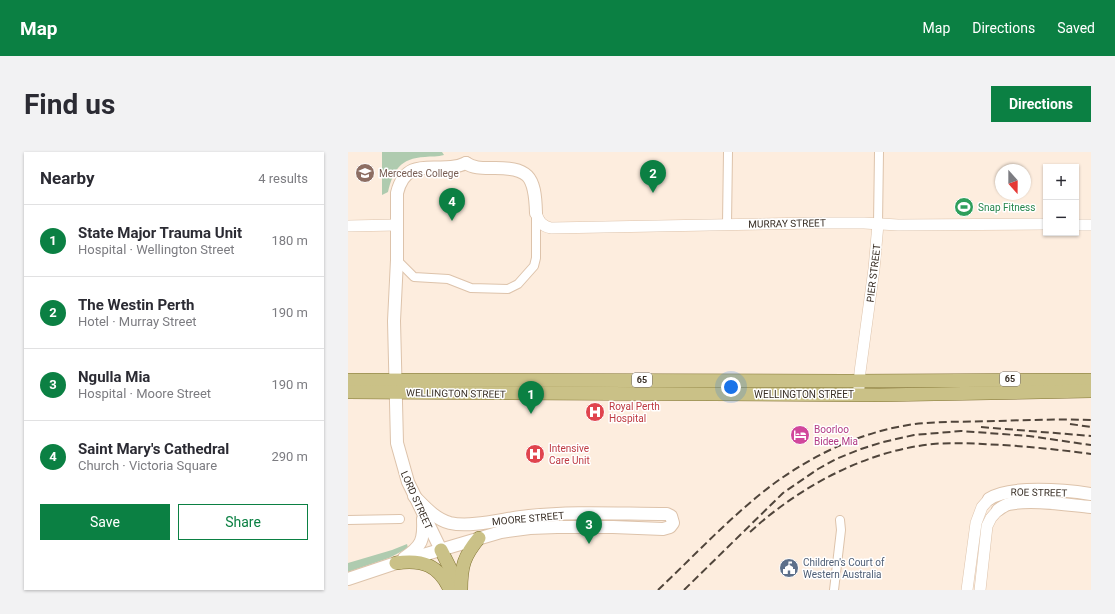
<!DOCTYPE html>
<html lang="en">
<head>
<meta charset="utf-8">
<style>
  :root { --surface:#fff; --page:#f2f2f3; --text:#2b2b33; --muted:#7c7c81; --line:#e1e1e2; --accent:#0b8043 }
  body { margin:0; font-family:Roboto,sans-serif; background:var(--page); color:var(--text) }
  .controls { position:absolute; right:12px; top:12px; display:grid; overflow:hidden; border-radius:0px; box-shadow:0 1px 3px #0004 }
  .controls button { width:36px; height:36px; display:grid; place-items:center; padding:0; border:0; border-bottom:1px solid var(--line); background:var(--surface); color:var(--text); font:20px sans-serif }
  .compass { position:absolute; left:647px; top:12px; width:36px; height:36px; border-radius:50%; background:var(--surface); box-shadow:0 1px 3px #0004; rotate:159deg }
  .you { position:absolute; left:383px; top:235px; width:14px; height:14px; margin:-10px; border:3px solid #fff; border-radius:50%; background:#1a73e8; box-shadow:0 0 0 6px #1a73e833 }
  .badge { display:grid; place-items:center; width:26px; height:26px; border-radius:50%; background:var(--accent); color:#fff; font-size:13px; font-weight:700 }
  .pin { position:absolute; translate:-50% -33px; filter:drop-shadow(0 1px 2px #0008) }
  .pin::after { content:''; position:absolute; top:21px; width:14px; height:12px; background:inherit; clip-path:polygon(0 0,100% 0,50% 100%) }
  .list { margin:0; padding:0; list-style:none }
  h2 { display:flex; justify-content:space-between; align-items:center; height:52px; margin:0; padding:0 16px; font-size:17px }
  h2 small { font-size:13px; font-weight:400; color:var(--muted) }
  .list li { display:grid; grid-template-columns:26px 1fr auto; gap:12px; align-items:center; box-sizing:border-box; height:72px; padding:0 16px; border-top:1px solid var(--line) }
  .list b { display:block; font-size:15px; white-space:nowrap }
  .list p { margin:0; font-size:13px; white-space:nowrap; color:var(--muted) }
  .list em { font-size:13px; font-style:normal; color:var(--muted) }
  .actions { display:flex; gap:8px; padding:12px 16px }
  .actions a { flex:1; padding:9px 0; border:1px solid var(--accent); border-radius:0px; text-align:center; font-size:14px; color:var(--accent) }
  .actions .main { background:var(--accent); color:#fff }
  .map { position:relative; flex:none; width:743px; height:438px; overflow:hidden; border-radius:0px }
  header { display:flex; align-items:center; gap:24px; box-sizing:border-box; height:56px; padding:0 20px; background:var(--accent); color:#fff }
  header strong { font-size:19px }
  nav { display:flex; gap:22px; margin-inline-start:auto; font-size:14px }
  .intro { display:flex; align-items:center; justify-content:space-between; box-sizing:border-box; height:96px; padding:0 24px }
  h1 { margin:0; font-size:28px }
  .button { padding:10px 18px; border-radius:0px; background:var(--accent); color:#fff; font-size:14px; font-weight:700 }
  main { display:flex; gap:24px; padding:0 24px }
  aside { flex:1; background:var(--surface); border-radius:0px; box-shadow:0 1px 3px #0004 }
  .map>svg:first-child { display:block }
  .green { fill:#afcbaf }
  .lines { fill:none; stroke-linecap:round; stroke-linejoin:round }
  .minor-casing { stroke:#ddc3ab; stroke-width:10 }
  .tertiary-casing { stroke:#ddc3ab; stroke-width:12 }
  .secondary-casing { stroke:#ddc3ab; stroke-width:14 }
  .primary-casing { stroke:#807331; stroke-width:14 }
  .minor { stroke:#fff; stroke-width:8 }
  .tertiary { stroke:#fff; stroke-width:11 }
  .secondary { stroke:#fff; stroke-width:12 }
  .primary { stroke:#cac187; stroke-width:13 }
  .rail { stroke:#50453b; stroke-width:2; stroke-dasharray:8 4; stroke-linecap:butt }
  .labels { text-anchor:middle; stroke-width:3; stroke-linejoin:round; paint-order:stroke }
  .shield { fill:#fff; stroke:#746d67; stroke-width:1 }
  .shield-label { font-size:9px; font-weight:bold; fill:#392f26 }
  .education-label { font-size:10px; fill:#785e54; stroke:#fff; text-anchor:start }
  .leisure-label { font-size:10px; fill:#27864d; stroke:#fff; text-anchor:start }
  .street-label { font-size:10px; fill:#392f26; stroke:#fff }
  .health-label { font-size:10px; fill:#be3a42; stroke:#fff; text-anchor:start }
  .hotel-label { font-size:10px; fill:#b23c85; stroke:#fff; text-anchor:start }
  .service-label { font-size:10px; fill:#4e5e75; stroke:#fff; text-anchor:start }
</style>
</head>
<body>
<header>
<strong>Map</strong>
<nav><a>Map</a><a>Directions</a><a>Saved</a></nav>
</header>
<div class="intro"><h1>Find us</h1><a class="button">Directions</a></div>
<main>
<aside>
<h2>Nearby<small>4 results</small></h2>
<ul class="list">
<li><span class="badge">1</span><div><b>State Major Trauma Unit</b><p>Hospital · Wellington Street</p></div><em>180 m</em></li>
<li><span class="badge">2</span><div><b>The Westin Perth</b><p>Hotel · Murray Street</p></div><em>190 m</em></li>
<li><span class="badge">3</span><div><b>Ngulla Mia</b><p>Hospital · Moore Street</p></div><em>190 m</em></li>
<li><span class="badge">4</span><div><b>Saint Mary's Cathedral</b><p>Church · Victoria Square</p></div><em>290 m</em></li>
</ul>
<div class="actions"><a class="main">Save</a><a>Share</a></div>
</aside>
<div class="map">
<svg width="743" height="438" viewBox="0 0 743 438">
  <rect width="100%" height="100%" fill="#fdedde"/>
  <!-- green -->
  <g class="green">
    <path d="M34 0H94L96 3C90 5 83 4 77 5 52 6 45 19 40 40L34 43Z"/>
    <path d="M59 392 60 396 41 406 0 420V411L44 398Z"/>
  </g>
  <g class="lines">
    <defs>
      <g id="minor">
        <path d="M379 72 380 0"/>
        <path d="M530 72 531 0"/>
        <path d="M49 108 66 125 100 127 123 136 160 137 170 132 186 114 188 106V62"/>
        <path d="M0 368 52 367"/>
        <path d="M486 438 493 378 492 368"/>
      </g>
      <g id="tertiary">
        <path d="M188 61C191 70 194 74 203 76L464 71H516L550 73 698 72"/>
        <path d="M728 73H743"/>
        <path d="M0 74 49 73"/>
        <path d="M511 236 512 220 526 117 530 72"/>
        <path d="M619 438 628 371 634 355 641 347"/>
        <path d="M632 438 639 374 643 366 650 358"/>
      </g>
      <g id="secondary">
        <path d="M118 11C125 16 133 16 142 16 181 15 187 23 188 61"/>
        <path d="M641 347C661 333 718 338 743 342"/>
        <path d="M650 358C654 355 657 353 661 352 683 347 720 353 743 355"/>
        <path d="M93 398 60 330 49 291 46 169 49 108V41C59 0 92 24 118 11"/>
        <path d="M56 406C74 394 76 388 75 367"/>
        <path d="M0 427 48 411 153 380 182 376 209 375H265L315 377 322 375 325 371 323 364 319 362C273 362 227 359 181 364 158 366 124 376 102 371 87 367 76 354 66 344"/>
      </g>
      <g id="primary">
        <path d="M0 228 498 229 743 228"/>
        <path d="M0 240 531 243 743 239"/>
        <path d="M93 398 112 436"/>
        <path d="M48 411C74 407 91 413 102 438"/>
        <path d="M113 438C113 414 116 404 131 386"/>
      </g>
    </defs>
    <!-- minor casing -->
    <use href="#minor" class="minor-casing"/>
    <!-- tertiary casing -->
    <use href="#tertiary" class="tertiary-casing"/>
    <!-- secondary casing -->
    <use href="#secondary" class="secondary-casing"/>
    <!-- primary casing -->
    <use href="#primary" class="primary-casing"/>
    <!-- minor -->
    <use href="#minor" class="minor"/>
    <!-- tertiary -->
    <use href="#tertiary" class="tertiary"/>
    <!-- secondary -->
    <use href="#secondary" class="secondary"/>
    <!-- primary -->
    <use href="#primary" class="primary"/>
    <!-- rail -->
    <g class="rail">
      <path d="M722 272 743 275"/>
      <path d="M633 275 743 284"/>
      <path d="M402 380C452 334 518 299 585 292 609 290 632 292 655 293 685 295 714 298 743 302"/>
      <path d="M310 438C347 403 383 364 424 333 466 302 515 279 567 272 594 269 622 270 649 269 680 268 712 267 743 268"/>
      <path d="M336 438 435 341 470 317 488 307 513 297 535 290 566 283 613 279 681 284 743 293"/>
    </g>
  </g>
  <!-- icons -->
  <defs>
    <symbol id="school-disc" viewBox="-11 -11 22 22"><circle r="9.5" fill="#8d6e63" stroke="#fff"/><path d="M0-5L7-2L0 1L-7-2ZM-4 1L0 2.5L4 1V4Q0 6-4 4Z" fill="#fff"/></symbol>
    <symbol id="stadium-disc" viewBox="-11 -11 22 22"><circle r="9.5" fill="#2e9e5b" stroke="#fff"/><path d="M0-5a6.5 5 0 1 0 0 10a6.5 5 0 1 0 0-10ZM-3.5-1.8h7v3.6h-7Z" fill="#fff"/></symbol>
    <symbol id="hospital-disc" viewBox="-11 -11 22 22"><circle r="9.5" fill="#e0444e" stroke="#fff"/><path d="M-5-5h3v3.5h4V-5h3V5h-3V1.5h-4V5h-3Z" fill="#fff"/></symbol>
    <symbol id="hotel-disc" viewBox="-11 -11 22 22"><circle r="9.5" fill="#d1479c" stroke="#fff"/><path d="M-6-4.5h1.5V1H6V5H4.5V3h-9V5H-6ZM-4 0a1.8 1.8 0 1 1 3.6 0ZM.5 0V-2.5h3Q6-2.5 6 0Z" fill="#fff"/></symbol>
    <symbol id="civic-disc" viewBox="-11 -11 22 22"><circle r="9.5" fill="#5c6f8a" stroke="#fff"/><path d="M-.6-6.5H3V-4.5H.6V-3L4-1V1h2V6H-6V1h2V-1L-.6-3ZM-1.2 2.5V6h2.4V2.5Z" fill="#fff"/></symbol>
  </defs>
  <g fill-rule="evenodd">
    <use href="#school-disc" x="6" y="10" width="22" height="22"/>
    <use href="#stadium-disc" x="605" y="44" width="22" height="22"/>
    <use href="#hospital-disc" x="236" y="249" width="22" height="22"/>
    <use href="#hotel-disc" x="441" y="272" width="22" height="22"/>
    <use href="#hospital-disc" x="176" y="291" width="22" height="22"/>
    <use href="#civic-disc" x="430" y="405" width="22" height="22"/>
  </g>
  <g class="labels">
    <!-- shield labels -->
    <g class="shield">
      <rect x="652" y="220" width="20" height="14" rx="3"/>
      <rect x="284" y="221" width="20" height="14" rx="3"/>
    </g>
    <g class="shield-label">
      <text x="662" y="230">65</text>
      <text x="294" y="231">65</text>
    </g>
    <!-- education labels -->
    <g class="education-label">
      <text x="31" y="25">Mercedes College</text>
    </g>
    <!-- leisure labels -->
    <g class="leisure-label">
      <text x="630" y="59">Snap Fitness</text>
    </g>
    <!-- street labels -->
    <g class="street-label">
      <text transform="translate(439 71) rotate(-1)" y="4">MURRAY STREET</text>
      <text transform="translate(525 121) rotate(-83)" y="4">PIER STREET</text>
      <text transform="translate(108 241) rotate(1)" y="4">WELLINGTON STREET</text>
      <text x="456" y="246">WELLINGTON STREET</text>
      <text transform="translate(691 340) rotate(1)" y="4">ROE STREET</text>
      <text transform="translate(69 348) rotate(66)" y="4">LORD STREET</text>
      <text transform="translate(180 366) rotate(-5)" y="4">MOORE STREET</text>
    </g>
    <!-- health labels -->
    <g class="health-label">
      <text x="261" y="258">Royal Perth<tspan x="261" dy="12">Hospital</tspan></text>
      <text x="201" y="300">Intensive<tspan x="201" dy="12">Care Unit</tspan></text>
    </g>
    <!-- hotel labels -->
    <g class="hotel-label">
      <text x="466" y="281">Boorloo<tspan x="466" dy="12">Bidee Mia</tspan></text>
    </g>
    <!-- service labels -->
    <g class="service-label">
      <text x="455" y="414">Children's Court of<tspan x="455" dy="12">Western Australia</tspan></text>
    </g>
  </g>
</svg>
<div class="controls">
<button>+</button>
<button>−</button>
</div>
<svg class="compass" viewBox="-18 -18 36 36"><path d="M0-13l5 13h-10z" fill="#e53935"/><path d="M0 13l5-13h-10z" fill="#7c7c81"/></svg>
<div class="you"></div>
<div class="pin badge" style="left:183px;top:262px">1</div>
<div class="pin badge" style="left:305px;top:41px">2</div>
<div class="pin badge" style="left:241px;top:392px">3</div>
<div class="pin badge" style="left:104px;top:69px">4</div>
</div>
</main>
</body>
</html>
